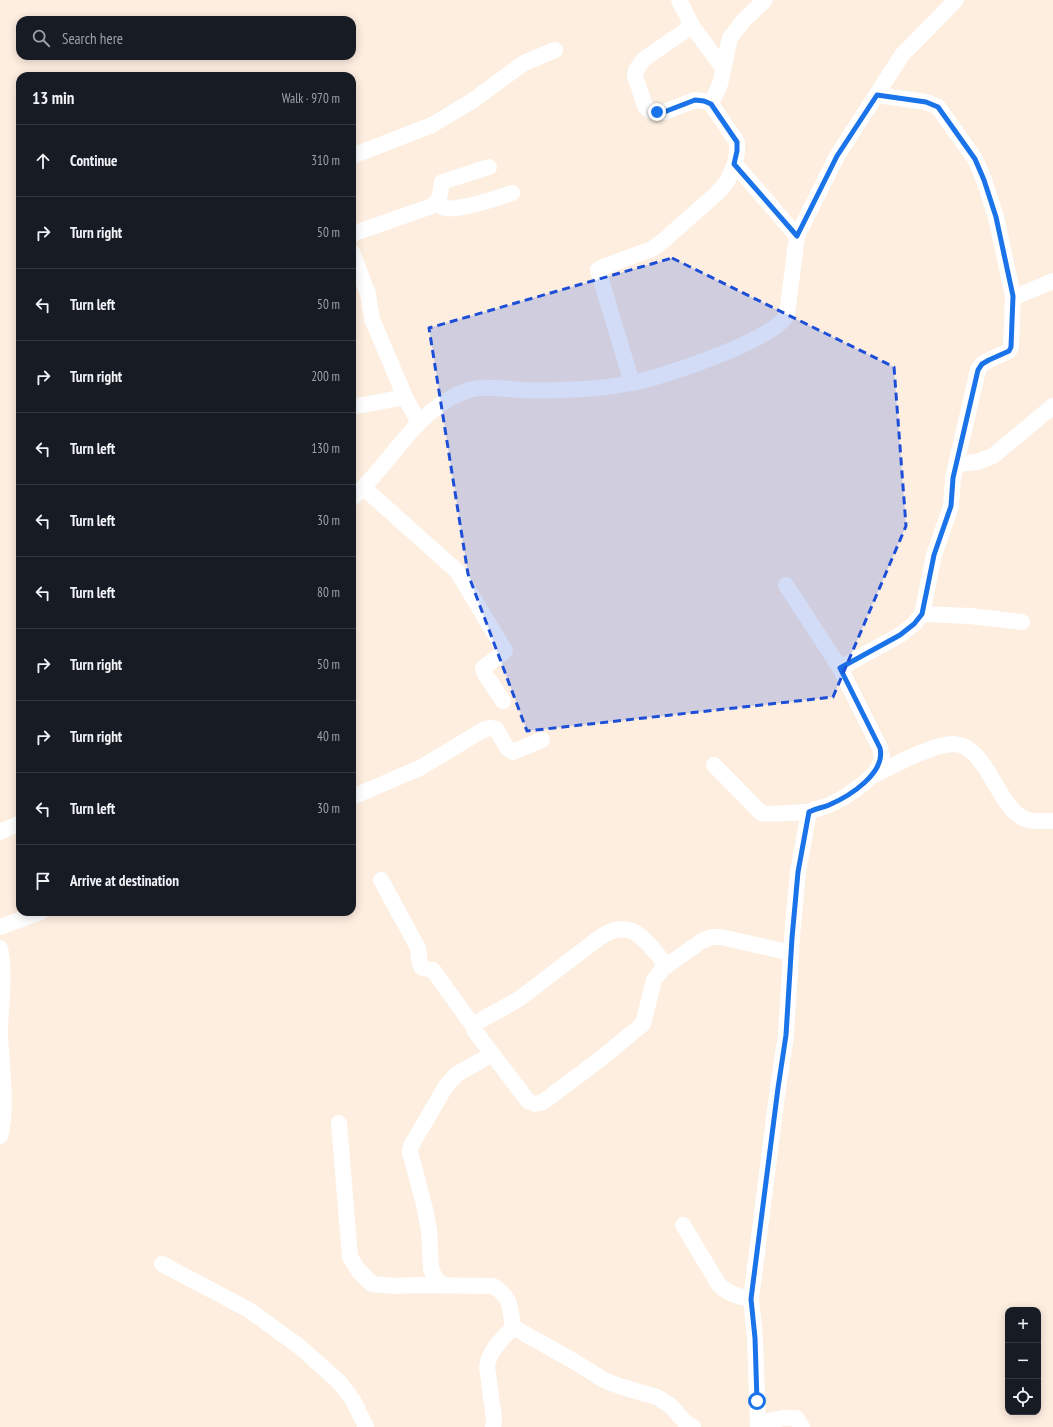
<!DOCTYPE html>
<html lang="en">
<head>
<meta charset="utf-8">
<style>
  :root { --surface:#171b24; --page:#20242c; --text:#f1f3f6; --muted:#9ea1a6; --line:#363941 }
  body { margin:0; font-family:"PT Sans Narrow",sans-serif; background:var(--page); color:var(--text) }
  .controls { position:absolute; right:12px; bottom:12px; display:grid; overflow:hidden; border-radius:8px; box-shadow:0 2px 10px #0003 }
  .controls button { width:36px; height:36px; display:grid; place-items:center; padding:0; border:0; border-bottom:1px solid var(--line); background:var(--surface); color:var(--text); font:20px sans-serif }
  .stop { position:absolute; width:12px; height:12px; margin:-9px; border:3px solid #1a73e8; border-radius:50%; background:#fff }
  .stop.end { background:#1a73e8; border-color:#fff; box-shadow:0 1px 4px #0008 }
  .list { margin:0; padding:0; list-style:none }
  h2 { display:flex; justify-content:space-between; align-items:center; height:52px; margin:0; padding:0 16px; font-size:17px }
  h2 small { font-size:13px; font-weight:400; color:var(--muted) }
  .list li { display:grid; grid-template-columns:26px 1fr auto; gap:12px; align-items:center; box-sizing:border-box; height:72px; padding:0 16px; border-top:1px solid var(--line) }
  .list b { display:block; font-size:15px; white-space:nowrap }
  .list em { font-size:13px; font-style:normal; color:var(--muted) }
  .icon { flex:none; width:22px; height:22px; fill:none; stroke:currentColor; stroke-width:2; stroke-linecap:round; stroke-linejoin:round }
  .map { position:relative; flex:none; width:1053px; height:1427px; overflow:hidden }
  .search { position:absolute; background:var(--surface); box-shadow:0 2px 10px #0003; left:16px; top:16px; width:340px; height:44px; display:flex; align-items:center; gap:10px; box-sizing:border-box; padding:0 14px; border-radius:12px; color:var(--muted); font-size:15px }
  .panel { position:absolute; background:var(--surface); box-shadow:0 2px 10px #0003; left:16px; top:72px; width:340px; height:844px; border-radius:12px }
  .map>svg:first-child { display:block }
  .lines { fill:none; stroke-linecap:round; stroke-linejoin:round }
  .minor { stroke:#fff; stroke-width:16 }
  .route { stroke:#1a73e8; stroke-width:5 }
  .marked { fill:#1d4ed8; fill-opacity:0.2; stroke:#1d4ed8; stroke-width:3; stroke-dasharray:8 5; stroke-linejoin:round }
</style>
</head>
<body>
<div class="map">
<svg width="1053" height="1427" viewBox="0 0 1053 1427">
  <rect width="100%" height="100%" fill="#fdeee0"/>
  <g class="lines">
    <!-- minor -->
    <g class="minor">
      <path d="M679 0 692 26 723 68"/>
      <path d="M877 95 926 102 938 107 975 159 984 180 996 217 1013 296 1020 295 1053 281"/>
      <path d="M711 104 720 84 730 38 743 21 765 0"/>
      <path d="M352 156 432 125 472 101 524 63 555 50"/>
      <path d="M735 164 797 236"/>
      <path d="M437 203C439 204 442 207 445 208 458 211 498 198 512 193"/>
      <path d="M352 234 432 206 439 199 442 182 489 167"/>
      <path d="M352 252 368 294 372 319 405 397 419 423"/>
      <path d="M632 383 598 270 603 267 652 249 663 241 716 194 727 182 735 164 737 151V142L711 104 704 101 695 100 664 112 650 111 645 106 635 76 636 70 644 59 692 26"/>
      <path d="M352 407 405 397"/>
      <path d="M957 464 977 462 993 456 1053 406"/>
      <path d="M364 488 457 571 505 651 483 668 485 674 503 701"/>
      <path d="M352 498C391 465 415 409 466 391 482 385 503 389 520 390 542 391 565 390 587 389 601 388 617 386 632 383 660 378 778 339 787 314L797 236 837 156 902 55 956 0"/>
      <path d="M922 614 970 616 1022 622"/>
      <path d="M840 668 900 635 914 624 922 614 934 555 951 506 953 478 978 370 982 364 989 360 1009 351 1011 347 1013 296"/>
      <path d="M714 765 761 813C769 815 798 812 809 812"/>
      <path d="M872 776C893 766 932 744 954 744 986 745 997 805 1023 818 1031 823 1044 820 1053 821"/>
      <path d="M352 797 420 768 483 730 490 728 496 729 508 749 513 752 542 740"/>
      <path d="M0 832 20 823"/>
      <path d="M381 880 418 948 420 964 422 968 433 970 473 1026"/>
      <path d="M0 927 41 912"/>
      <path d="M0 948C6 977 0 1005 0 1034 1 1060 8 1113 0 1136"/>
      <path d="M667 966C647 943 632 914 599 938L519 999 474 1024V1030L528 1101 535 1104 543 1102 599 1060 643 1024 654 980 663 968 702 941 712 937H721L791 953"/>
      <path d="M339 1123 350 1257 358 1270 372 1284 395 1286 415 1285 493 1286C511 1296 510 1308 513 1327L577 1363 604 1380 619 1386 657 1397 671 1406 686 1423 693 1427"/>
      <path d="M683 1225 719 1285C728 1294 739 1297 751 1299"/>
      <path d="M162 1264 249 1310 300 1347 339 1382 353 1400 366 1427"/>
      <path d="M443 1285 436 1279 431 1269 429 1230 425 1209 410 1152 411 1146 446 1086 457 1074 492 1054"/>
      <path d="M758 1423 784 1418H796L802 1427"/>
      <path d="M493 1427 494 1419 487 1367C489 1350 502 1340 513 1327"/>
      <path d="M758 1427 755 1338 751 1299 778 1088 786 1035 792 937 798 872 809 812C816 808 822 808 829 805 845 798 880 776 882 758 882 755 880 751 880 748L840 668 786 585"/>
    </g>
  </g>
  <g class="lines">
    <!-- route -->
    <path class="route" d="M657 112H664L695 100 704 101 711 104 737 142V151L734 164 797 236 837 156 877 95 926 102 938 107 975 159 984 180 996 217 1013 296 1011 347 1009 351 989 360 982 364 978 370 953 478 951 506 934 555 922 614 914 624 900 635 840 668 880 748C886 773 850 796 829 805 822 808 816 808 809 812L798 872 792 938 786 1035 778 1088 751 1299 755 1338 757 1401"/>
  </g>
  <!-- marked area -->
  <path class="marked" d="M672 258 894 367 906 526 833 697 527 731 468 574 429 328Z"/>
</svg>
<div class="controls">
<button>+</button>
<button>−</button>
<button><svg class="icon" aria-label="locate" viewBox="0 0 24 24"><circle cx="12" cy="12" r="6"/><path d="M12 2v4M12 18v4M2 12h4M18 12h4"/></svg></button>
</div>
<div class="stop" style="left:757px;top:1401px"></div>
<div class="stop end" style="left:657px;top:112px"></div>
<div class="search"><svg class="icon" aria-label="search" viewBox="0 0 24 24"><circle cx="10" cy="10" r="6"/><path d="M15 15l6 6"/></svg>Search here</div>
<section class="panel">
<h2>13 min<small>Walk · 970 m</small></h2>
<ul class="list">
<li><svg class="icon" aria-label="ahead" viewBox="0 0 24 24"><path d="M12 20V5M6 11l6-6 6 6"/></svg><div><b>Continue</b></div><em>310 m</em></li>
<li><svg class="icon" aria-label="right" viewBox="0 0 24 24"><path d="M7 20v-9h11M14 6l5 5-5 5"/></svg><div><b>Turn right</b></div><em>50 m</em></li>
<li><svg class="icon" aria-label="left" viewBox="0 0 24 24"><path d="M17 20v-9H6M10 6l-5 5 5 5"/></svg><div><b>Turn left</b></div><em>50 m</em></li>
<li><svg class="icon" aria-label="right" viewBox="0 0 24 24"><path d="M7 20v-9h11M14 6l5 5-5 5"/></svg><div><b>Turn right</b></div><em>200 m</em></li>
<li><svg class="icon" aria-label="left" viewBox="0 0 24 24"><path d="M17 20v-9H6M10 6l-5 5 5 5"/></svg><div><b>Turn left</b></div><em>130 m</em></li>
<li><svg class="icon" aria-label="left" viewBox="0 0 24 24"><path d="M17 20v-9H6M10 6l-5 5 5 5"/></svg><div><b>Turn left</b></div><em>30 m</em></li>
<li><svg class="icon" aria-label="left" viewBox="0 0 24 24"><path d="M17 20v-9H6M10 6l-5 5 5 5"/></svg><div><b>Turn left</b></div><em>80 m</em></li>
<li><svg class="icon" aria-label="right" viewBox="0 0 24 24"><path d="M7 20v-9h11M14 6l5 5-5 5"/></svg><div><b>Turn right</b></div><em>50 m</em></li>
<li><svg class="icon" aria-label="right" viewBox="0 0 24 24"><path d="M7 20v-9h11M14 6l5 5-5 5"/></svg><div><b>Turn right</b></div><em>40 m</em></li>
<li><svg class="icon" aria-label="left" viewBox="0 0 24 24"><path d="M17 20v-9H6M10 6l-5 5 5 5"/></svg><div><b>Turn left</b></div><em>30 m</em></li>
<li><svg class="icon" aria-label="arrive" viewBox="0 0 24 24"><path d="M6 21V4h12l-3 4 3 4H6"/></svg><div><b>Arrive at destination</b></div></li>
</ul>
</section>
</div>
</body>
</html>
